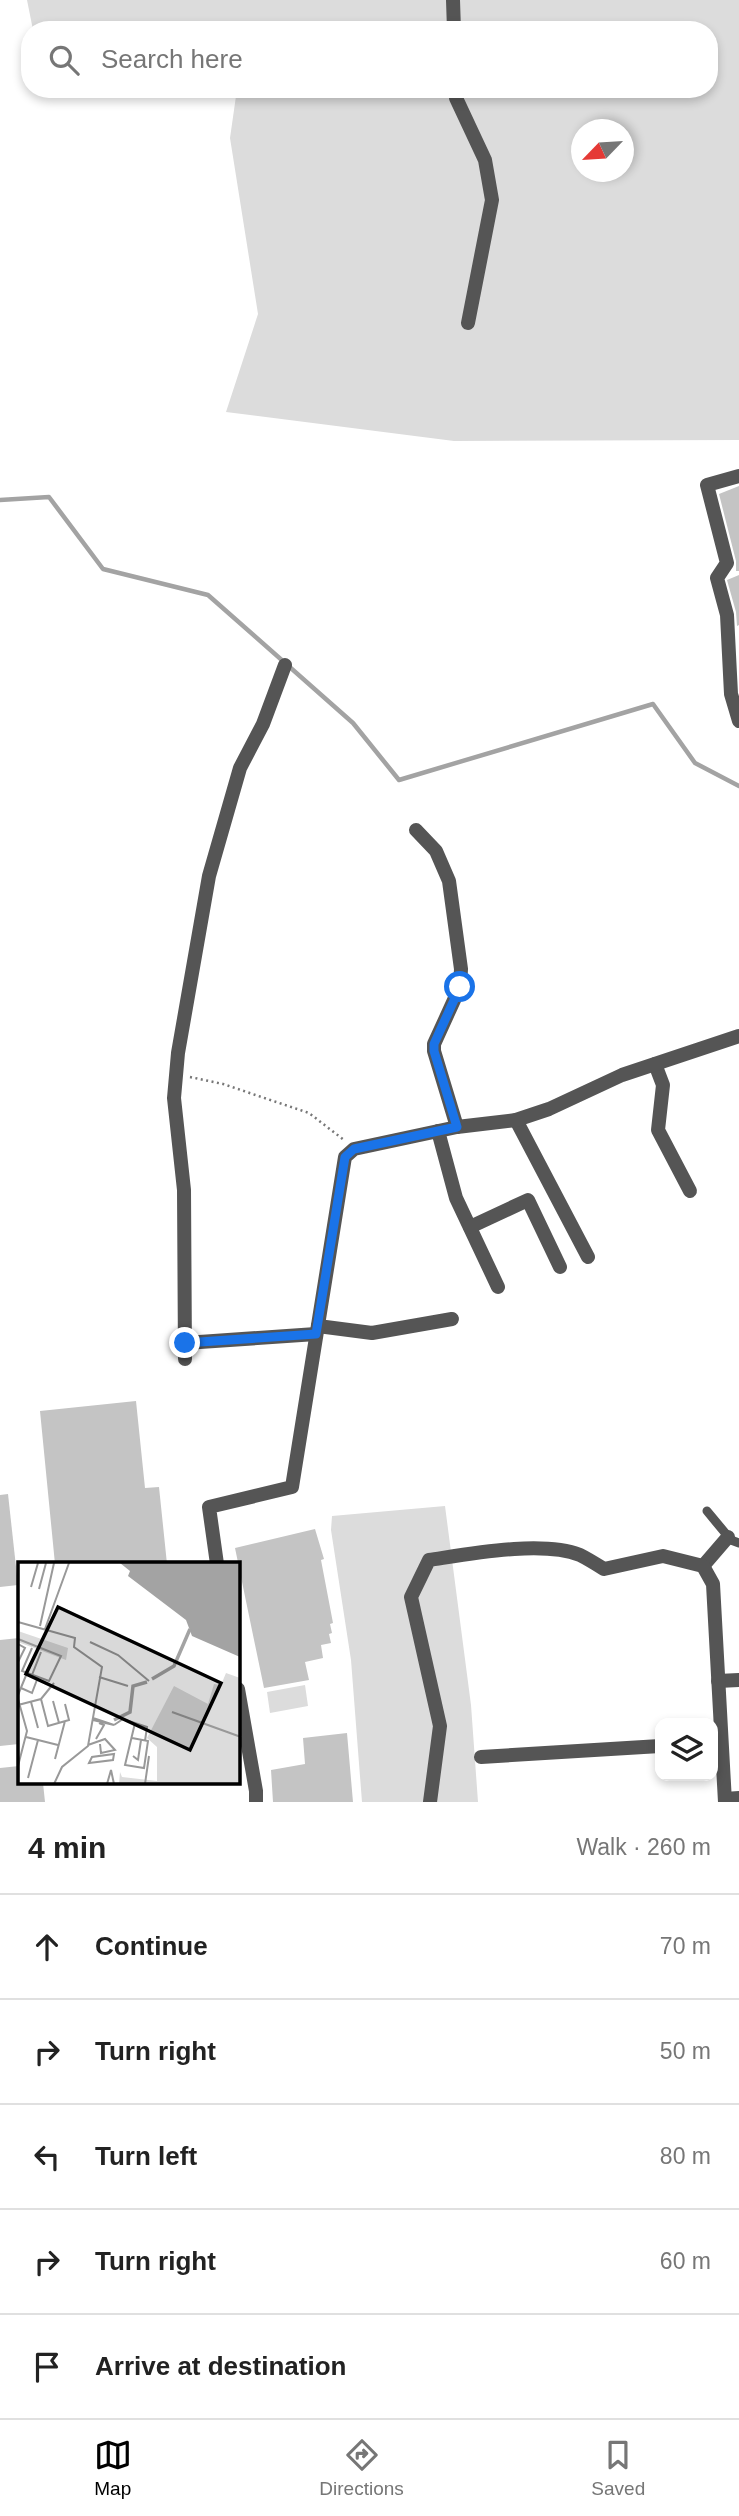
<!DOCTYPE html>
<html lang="en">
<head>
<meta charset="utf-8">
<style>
  :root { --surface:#fff; --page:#f2f2f2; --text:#222; --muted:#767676; --line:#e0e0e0; --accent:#000 }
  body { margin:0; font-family:Arial,sans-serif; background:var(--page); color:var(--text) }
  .controls { position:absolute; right:21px; bottom:21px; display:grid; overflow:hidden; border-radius:14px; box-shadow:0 4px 10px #0003 }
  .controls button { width:63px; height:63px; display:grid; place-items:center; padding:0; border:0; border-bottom:2px solid var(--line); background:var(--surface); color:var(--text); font:35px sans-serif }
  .compass { position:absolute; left:571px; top:119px; width:63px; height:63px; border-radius:50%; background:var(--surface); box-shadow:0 4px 10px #0003; rotate:245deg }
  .stop { position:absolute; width:21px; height:21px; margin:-16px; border:5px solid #1a73e8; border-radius:50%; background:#fff }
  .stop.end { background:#1a73e8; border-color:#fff; box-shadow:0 2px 7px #0008 }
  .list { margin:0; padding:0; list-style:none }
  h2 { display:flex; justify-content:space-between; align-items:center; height:91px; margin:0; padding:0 28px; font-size:30px }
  h2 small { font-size:23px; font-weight:400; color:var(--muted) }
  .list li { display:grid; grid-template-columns:46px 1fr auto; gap:21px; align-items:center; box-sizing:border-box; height:105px; padding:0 28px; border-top:2px solid var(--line) }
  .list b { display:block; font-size:26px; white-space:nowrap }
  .list em { font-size:23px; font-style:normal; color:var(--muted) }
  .icon { flex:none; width:38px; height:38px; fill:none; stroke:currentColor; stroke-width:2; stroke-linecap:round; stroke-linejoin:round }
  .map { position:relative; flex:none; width:739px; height:1802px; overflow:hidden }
  .search { position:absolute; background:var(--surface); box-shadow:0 4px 10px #0003; left:21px; right:21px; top:21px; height:77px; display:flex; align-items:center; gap:18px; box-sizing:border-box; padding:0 24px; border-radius:28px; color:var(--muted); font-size:26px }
  .sheet { height:616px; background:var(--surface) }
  nav { display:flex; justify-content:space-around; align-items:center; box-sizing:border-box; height:98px; border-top:2px solid var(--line); background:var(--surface); font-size:19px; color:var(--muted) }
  nav a { display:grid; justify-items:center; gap:4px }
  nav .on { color:var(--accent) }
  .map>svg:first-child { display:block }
  .green { fill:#dcdcdc; fill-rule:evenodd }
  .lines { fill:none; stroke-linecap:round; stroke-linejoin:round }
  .stream { stroke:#a3a3a3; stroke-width:4.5 }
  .building { fill:#c4c4c4 }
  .path { stroke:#777; stroke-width:2.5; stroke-dasharray:2 3.5; stroke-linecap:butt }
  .lane { stroke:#555; stroke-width:9 }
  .street { stroke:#555; stroke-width:14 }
  .route { stroke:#1a73e8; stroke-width:9 }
  .inset-river { fill:none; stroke:#a3a3a3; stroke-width:3.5 }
  .inset-road { fill:none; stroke:#999; stroke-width:2 }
  .view { fill:#000; fill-opacity:0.15; stroke:#000; stroke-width:3.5 }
  .inset-edge { fill:none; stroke:#000; stroke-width:3.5 }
</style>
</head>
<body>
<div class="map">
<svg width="739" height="1802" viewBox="0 0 739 1802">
  <rect width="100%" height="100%" fill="#fff"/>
  <!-- green -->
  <g class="green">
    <path d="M27 0H739V440L454 441 226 412 258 314 230 138 237 89H709V30H33ZM582 130H624V172H582Z"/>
    <path d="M445 1506 471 1705 478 1802H362L351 1660 331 1530 332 1516Z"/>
    <path d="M305 1685 308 1706 270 1713 267 1692Z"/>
  </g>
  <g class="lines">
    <!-- stream -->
    <path class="stream" d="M0 500 49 497 103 569 208 595 353 723 399 780 653 704 695 763 739 786"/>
  </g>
  <!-- building -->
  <g class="building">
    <path d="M739 486V571H736V561L719 494Z"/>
    <path d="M739 575V625L737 626 736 612 727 580Z"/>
    <path d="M136 1401 145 1488 159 1487 167 1564H55L40 1411Z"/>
    <path d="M8 1494 18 1585 0 1587V1495Z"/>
    <path d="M315 1529 324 1559 321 1560 333 1623 330 1624 332 1633 329 1634 331 1643 321 1645 323 1658 305 1662 309 1680 264 1688 235 1548Z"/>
    <path d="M19 1638V1744L0 1746V1640Z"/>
    <path d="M347 1733 353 1802H273L271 1770 305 1764 303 1738Z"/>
    <path d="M19 1766V1783H43L45 1802H0V1768Z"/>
  </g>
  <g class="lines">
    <!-- path -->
    <path class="path" d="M190 1077 223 1084 309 1113 344 1140"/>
    <!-- lane -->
    <path class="lane" d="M707 1511 731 1540 739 1543"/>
    <!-- street -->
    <g class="street">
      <path d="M453 0 454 30"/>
      <path d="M456 89V98L485 160 492 200 468 323"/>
      <path d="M739 476 707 485 727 563 717 578 727 615 731 694 739 721"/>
      <path d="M416 830 436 851 449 881 461 969 460 987 434 1044V1051L457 1127"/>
      <path d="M655 1064 663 1085 658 1130 690 1191"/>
      <path d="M516 1120 588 1257"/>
      <path d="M438 1131 456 1198 498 1287"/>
      <path d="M470 1227 528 1200 560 1267"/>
      <path d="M318 1326 372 1333 452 1319"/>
      <path d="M185 1343 316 1334"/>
      <path d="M185 1359 184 1190 174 1098 178 1053 209 876 240 768 263 724 285 665"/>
      <path d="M217 1564 209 1507 292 1487 345 1157 354 1149 457 1127 516 1120 549 1109 622 1075 739 1036"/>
      <path d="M703 1566 728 1537"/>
      <path d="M718 1681 739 1680"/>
      <path d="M238 1689 256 1791V1802"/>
      <path d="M481 1757 660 1746"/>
      <path d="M725 1799 739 1798"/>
      <path d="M430 1802 440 1726 411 1597 429 1560C469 1554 542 1540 580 1555 588 1559 596 1564 604 1569L663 1556 703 1566 713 1584 725 1802"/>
    </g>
  </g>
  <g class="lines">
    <!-- route -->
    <path class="route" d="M185 1343 316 1334 345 1157 354 1149 457 1127 434 1051V1044L460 987"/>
  </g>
  <!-- overview -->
  <g transform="translate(18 1562)">
    <rect width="222" height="222" fill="#fff"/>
    <path d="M0 69 50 86 48 98 0 80ZM208 111 222 116V222H101L102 210 104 215 139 219V185L129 176 156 124 190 142 196 122 203 123Z" fill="#dcdcdc"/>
    <path d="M102 1H222V95L174 74 168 58 110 14 112 9Z" fill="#a3a3a3"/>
    <path class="inset-river" d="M134 117 156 104 172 67M96 158 112 150 115 124 129 120"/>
    <path class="inset-road" d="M13 25 20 1M21 27 28 1M0 60 57 76 56 85 84 105 70 184 44 205 36 222M22 64 36 1M27 67 51 1M0 77 43 94 31 119 4 109 14 86M72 80 100 93 131 119M0 82 7 86 0 100M14 113 23 90M81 115 110 124M3 126 14 131 20 115M0 133 9 111M0 137 9 169 0 204M23 137 30 164 51 158 47 142M35 139 41 161M13 140 20 166M0 143 23 137 36 121M154 150 223 175M75 158 96 163 75 156M96 163 105 157 129 165 127 179M8 175 40 183M114 176 130 179 126 206 107 203 117 161M78 177 86 163 81 161M70 183 87 177 97 188 83 191 82 182M96 192 95 198 71 201 74 195ZM115 194 120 198 123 178M37 197 47 159M10 216 20 178M89 222 93 208 96 222M127 222 131 194"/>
    <path class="view" d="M40 45 203 121 172 188 8 112Z"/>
    <rect width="222" height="222" class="inset-edge"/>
  </g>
</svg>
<div class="controls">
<button><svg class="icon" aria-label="layers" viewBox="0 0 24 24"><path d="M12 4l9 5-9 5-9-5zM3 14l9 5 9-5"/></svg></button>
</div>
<svg class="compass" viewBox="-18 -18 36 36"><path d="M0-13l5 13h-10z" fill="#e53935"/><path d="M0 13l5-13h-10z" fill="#767676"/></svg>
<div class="stop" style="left:460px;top:987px"></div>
<div class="stop end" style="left:185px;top:1343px"></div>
<div class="search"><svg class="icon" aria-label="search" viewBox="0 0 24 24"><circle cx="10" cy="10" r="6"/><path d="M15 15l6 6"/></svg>Search here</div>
</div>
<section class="sheet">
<h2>4 min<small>Walk · 260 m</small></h2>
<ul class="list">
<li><svg class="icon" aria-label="ahead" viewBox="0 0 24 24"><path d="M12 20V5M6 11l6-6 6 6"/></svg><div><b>Continue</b></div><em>70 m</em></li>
<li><svg class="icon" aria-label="right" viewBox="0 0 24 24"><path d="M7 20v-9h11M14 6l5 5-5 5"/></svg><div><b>Turn right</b></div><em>50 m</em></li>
<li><svg class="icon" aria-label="left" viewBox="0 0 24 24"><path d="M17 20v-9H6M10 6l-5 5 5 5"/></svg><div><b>Turn left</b></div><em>80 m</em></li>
<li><svg class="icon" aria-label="right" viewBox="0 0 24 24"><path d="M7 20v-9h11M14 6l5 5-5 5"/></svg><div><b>Turn right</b></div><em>60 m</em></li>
<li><svg class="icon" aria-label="arrive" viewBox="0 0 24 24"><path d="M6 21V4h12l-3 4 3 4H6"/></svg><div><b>Arrive at destination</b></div></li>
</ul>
</section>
<nav>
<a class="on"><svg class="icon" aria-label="map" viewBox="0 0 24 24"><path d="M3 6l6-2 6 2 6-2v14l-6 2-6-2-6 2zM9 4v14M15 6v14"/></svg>Map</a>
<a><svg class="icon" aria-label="directions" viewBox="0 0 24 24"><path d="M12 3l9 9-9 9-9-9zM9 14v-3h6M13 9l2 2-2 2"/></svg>Directions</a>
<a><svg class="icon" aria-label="saved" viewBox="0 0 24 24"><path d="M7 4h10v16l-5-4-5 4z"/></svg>Saved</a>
</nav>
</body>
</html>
